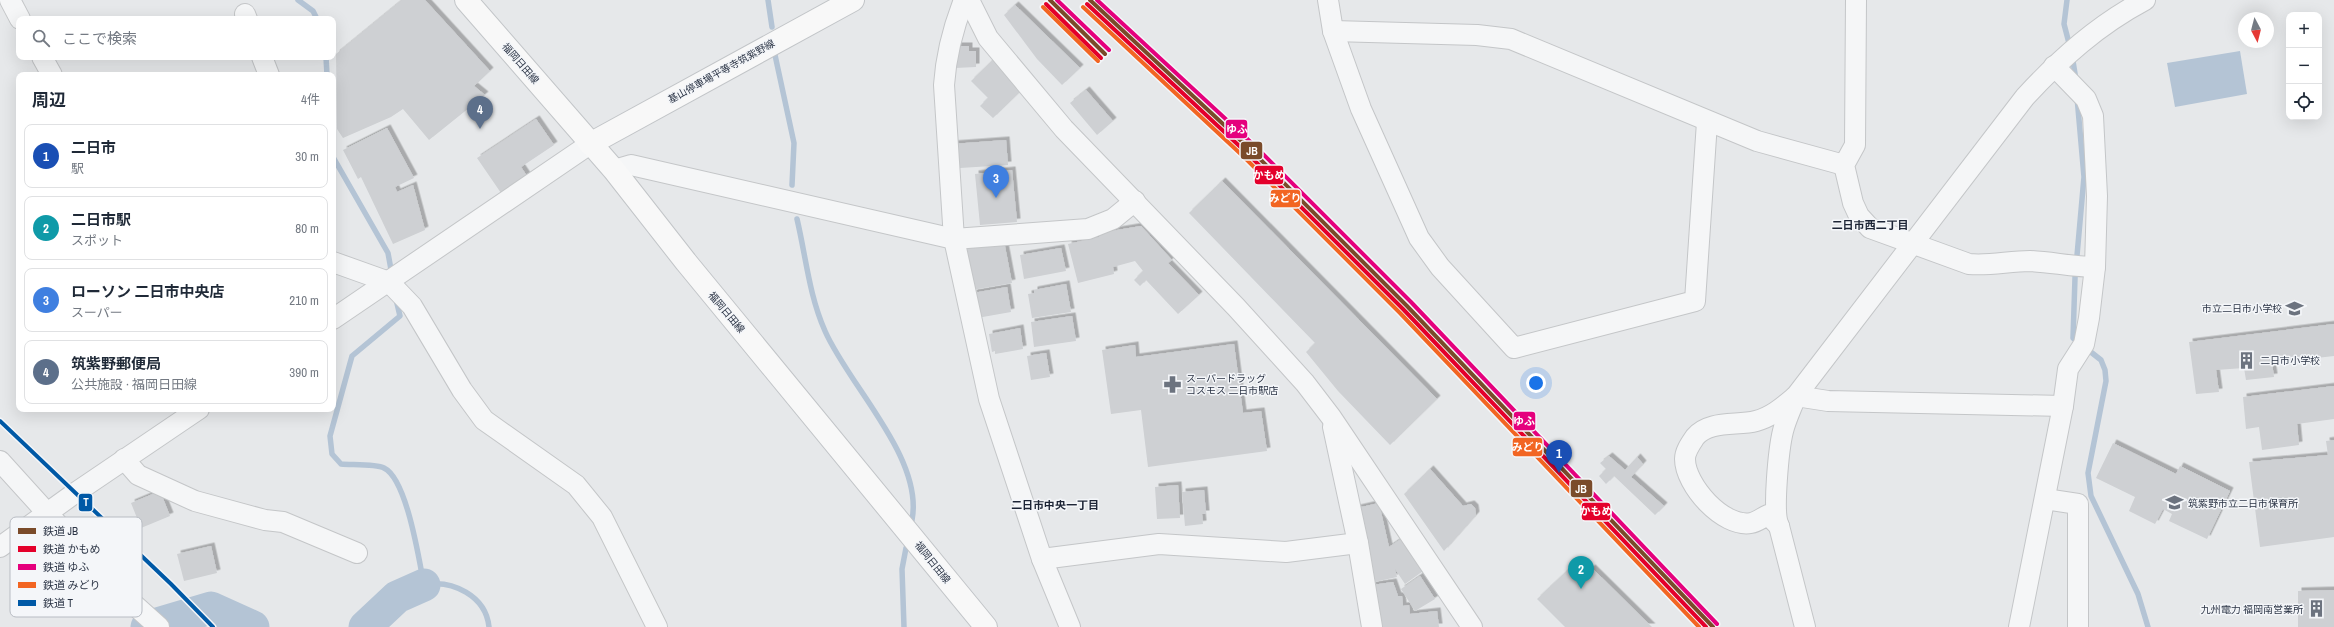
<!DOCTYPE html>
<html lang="ja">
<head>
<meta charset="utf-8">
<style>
  :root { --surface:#fff; --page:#f6f6f7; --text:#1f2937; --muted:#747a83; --line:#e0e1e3; --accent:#6c737f }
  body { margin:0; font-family:"Archivo Narrow","Noto Sans JP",sans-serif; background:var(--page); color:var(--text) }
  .controls { position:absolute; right:12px; top:12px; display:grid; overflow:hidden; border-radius:8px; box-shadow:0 4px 16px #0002 }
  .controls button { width:36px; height:36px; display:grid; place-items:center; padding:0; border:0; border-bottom:1px solid var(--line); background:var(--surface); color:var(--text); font:20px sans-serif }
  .compass { position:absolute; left:2238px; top:12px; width:36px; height:36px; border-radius:50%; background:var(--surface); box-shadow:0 4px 16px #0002; rotate:173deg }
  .you { position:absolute; left:1536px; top:383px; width:14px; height:14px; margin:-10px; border:3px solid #fff; border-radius:50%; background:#1a73e8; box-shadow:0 0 0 6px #1a73e833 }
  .badge { display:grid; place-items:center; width:26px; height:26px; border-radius:50%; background:var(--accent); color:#fff; font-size:13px; font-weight:700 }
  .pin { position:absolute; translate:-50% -33px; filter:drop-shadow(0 1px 2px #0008) }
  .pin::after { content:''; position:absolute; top:21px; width:14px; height:12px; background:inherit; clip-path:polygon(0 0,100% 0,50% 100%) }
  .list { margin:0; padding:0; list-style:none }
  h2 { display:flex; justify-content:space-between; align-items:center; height:52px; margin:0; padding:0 16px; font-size:17px }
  h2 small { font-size:13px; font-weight:400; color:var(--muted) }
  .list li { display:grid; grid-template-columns:26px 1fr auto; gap:12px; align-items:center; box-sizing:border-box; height:64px; margin:0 8px 8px; padding:0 8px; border:1px solid var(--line); border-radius:8px }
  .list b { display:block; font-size:15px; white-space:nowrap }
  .list p { margin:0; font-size:13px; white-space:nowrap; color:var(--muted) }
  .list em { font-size:13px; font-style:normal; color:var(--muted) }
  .icon { flex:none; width:22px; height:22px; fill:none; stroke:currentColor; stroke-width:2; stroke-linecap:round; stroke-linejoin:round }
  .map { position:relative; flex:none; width:2334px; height:627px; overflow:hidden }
  .search { position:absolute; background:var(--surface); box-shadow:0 4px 16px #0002; left:16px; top:16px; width:320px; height:44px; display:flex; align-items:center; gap:10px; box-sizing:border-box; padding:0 14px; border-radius:8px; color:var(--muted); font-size:15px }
  .panel { position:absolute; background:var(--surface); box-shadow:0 4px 16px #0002; left:16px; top:72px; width:320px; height:340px; border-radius:8px }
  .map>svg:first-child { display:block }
  .water { fill:#b4c4d5 }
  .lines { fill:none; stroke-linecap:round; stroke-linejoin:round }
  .stream { stroke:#b4c4d5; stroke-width:5.5 }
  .river { stroke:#b4c4d5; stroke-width:33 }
  .building { fill:#ced0d3; filter:url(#shadow) }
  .minor-casing { stroke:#c4c6c8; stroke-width:22 }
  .major-casing { stroke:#c2c5c8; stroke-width:24 }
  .minor { stroke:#f5f6f7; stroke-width:20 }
  .major { stroke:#f8f8f8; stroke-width:22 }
  .rail-1-casing { stroke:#f4f6f9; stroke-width:7 }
  .rail-2-casing { stroke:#f4f6f9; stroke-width:7 }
  .rail-3-casing { stroke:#f4f6f9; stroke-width:7 }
  .rail-4-casing { stroke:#f4f6f9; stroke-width:7 }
  .rail-5-casing { stroke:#f4f6f9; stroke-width:7 }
  .rail-1 { stroke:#7a4b2a; stroke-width:4 }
  .rail-2 { stroke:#e4002b; stroke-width:4 }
  .rail-3 { stroke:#e5007d; stroke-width:4 }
  .rail-4 { stroke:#f26522; stroke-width:4 }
  .rail-5 { stroke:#0059a6; stroke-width:4 }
  .labels { text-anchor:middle; stroke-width:3; stroke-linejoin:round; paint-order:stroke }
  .street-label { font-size:10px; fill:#2b3445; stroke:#f4f6f9 }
  .poi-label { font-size:10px; fill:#2b3445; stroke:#f4f6f9; text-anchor:start }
  .neighbourhood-label { font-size:11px; font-weight:bold; fill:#1d2536; stroke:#f4f6f9 }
  .key { fill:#f4f6f9; stroke:#b8bcc3; stroke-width:1 }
  .key-label { font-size:11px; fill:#2b3445 }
  .line-badge { stroke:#f4f6f9; stroke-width:1.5 }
  .badge-label { font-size:11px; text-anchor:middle; font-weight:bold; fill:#fff }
</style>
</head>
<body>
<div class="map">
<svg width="2334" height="627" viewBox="0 0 2334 627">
  <defs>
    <filter id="shadow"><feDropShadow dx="3.5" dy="-3.5" stdDeviation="0" flood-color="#0004"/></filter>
  </defs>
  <rect width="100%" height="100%" fill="#e6e8ea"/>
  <!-- water -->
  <path class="water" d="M2240 51 2247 94 2175 107 2167 63Z"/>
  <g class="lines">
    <!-- stream -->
    <g class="stream">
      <path d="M298 0 313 11 317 19"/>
      <path d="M768 0 772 27"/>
      <path d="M2067 0 2064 24 2070 47"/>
      <path d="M775 55 794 143 792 185"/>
      <path d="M2072 55 2076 80"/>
      <path d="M326 57 327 75"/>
      <path d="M2077 97 2084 177 2075 278 2073 338 2101 360 2105 370 2106 381 2088 473 2091 496 2138 594 2148 627"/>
      <path d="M333 157 388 253 392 275"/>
      <path d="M797 219C806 257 809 295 825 331 849 386 924 458 912 520"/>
      <path d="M396 299 400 316 352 356 330 436 332 454 341 464C352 465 376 464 384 468 407 479 419 560 424 585 452 579 486 596 489 627"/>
      <path d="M904 627 902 569 906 548"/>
    </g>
    <!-- river -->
    <g class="river">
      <path d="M147 627 211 608 253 627"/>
      <path d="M365 627 397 597 424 585"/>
    </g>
  </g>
  <!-- building -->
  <g class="building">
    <path d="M402 0H425L490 71 474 86 485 95 429 140 403 109 391 117 343 138 337 129 336 54Z"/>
    <path d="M1015 5 1080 68 1062 85 1037 59 1004 15Z"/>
    <path d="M957 46H969V51H976V67L955 68 954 60H958Z"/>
    <path d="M994 59 1023 89 993 118 980 106 988 98 971 81Z"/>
    <path d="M1086 90 1113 121 1097 135 1070 103Z"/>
    <path d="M536 119 554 145 521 167 527 176 501 193 477 158Z"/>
    <path d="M387 128 414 178 395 187 397 192 413 185 425 230 393 244 361 177 358 179 343 150Z"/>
    <path d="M1006 140 1008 165 960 168V164L953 165 952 144Z"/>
    <path d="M1012 170 1017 222 980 225 975 174Z"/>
    <path d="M1222 181 1437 399 1390 445 1338 391 1306 352 1315 343 1189 213Z"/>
    <path d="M1141 226 1172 260 1168 263 1199 295 1178 314 1146 280 1140 286 1134 280 1143 271 1135 261 1113 267 1114 274 1078 283 1068 244 1099 237V233Z"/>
    <path d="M1004 241 1012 283 972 290 964 248Z"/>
    <path d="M1061 248 1066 271 1024 279 1020 255Z"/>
    <path d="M1066 284 1071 312 1032 318 1028 294 1034 293V290Z"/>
    <path d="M1007 287 1011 312 977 318 973 293Z"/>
    <path d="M1072 316 1076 341 1034 347 1031 322Z"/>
    <path d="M2334 324V356L2272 363 2274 377 2246 380 2244 368 2216 370 2219 392 2196 394 2189 342Z"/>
    <path d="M1020 328 1023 349 995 354V351L992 352 989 334Z"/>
    <path d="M1234 344 1243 413 1261 411 1267 451 1148 467 1141 410 1111 414 1102 350 1135 345 1136 357Z"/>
    <path d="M1046 353 1050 377 1031 380 1027 356Z"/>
    <path d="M2334 386V419L2297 424 2299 445 2262 450 2259 427 2246 429 2243 397Z"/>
    <path d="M2334 440V537L2260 547 2249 462 2328 455 2326 441Z"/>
    <path d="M2113 443 2176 474 2180 466 2230 491 2207 539 2169 521 2172 514 2163 509 2155 524 2129 511 2135 497 2096 478Z"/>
    <path d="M1609 456 1625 470 1637 457 1643 464 1631 477 1664 506 1655 515 1614 476 1606 484 1599 476 1606 469 1600 463Z"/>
    <path d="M1430 469 1463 506 1471 504 1475 508 1476 515 1444 551 1404 494Z"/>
    <path d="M1178 485 1180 518 1157 519 1155 487Z"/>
    <path d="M1204 490 1206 514H1202L1203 524 1185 526 1182 492Z"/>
    <path d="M160 491 170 516 141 528 131 503Z"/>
    <path d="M1379 503 1389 547 1401 539 1423 571 1405 584 1395 569 1397 577 1374 582 1357 508Z"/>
    <path d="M211 546 217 573 184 581 177 554Z"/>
    <path d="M1592 568 1652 627H1565L1537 599 1569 569 1579 579Z"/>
    <path d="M1420 576 1435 599 1415 611 1401 589Z"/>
    <path d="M1393 582 1398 596H1402L1403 606 1409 605 1410 614 1437 611 1439 627H1377L1372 585Z"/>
    <path d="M2334 590V627H2298V591Z"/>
  </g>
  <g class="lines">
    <defs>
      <g id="minor">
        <path d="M10 0 20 19"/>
        <path d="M964 0C953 28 946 55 944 85L954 239 989 399 1042 559 1070 627"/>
        <path d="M969 0 988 38 1064 129 1236 307 1305 383 1331 417 1472 627"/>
        <path d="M1328 0 1333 31 1361 109 1419 238 1440 267 1514 348 1695 301 1707 122"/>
        <path d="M1856 0 1855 145 1844 165 1853 203 1859 216 1870 228 1969 264C1990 266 2009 261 2030 261 2052 262 2073 267 2095 267"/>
        <path d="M245 14 247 19"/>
        <path d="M1333 31 1477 35 1511 39 1757 141 1844 165"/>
        <path d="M42 57 52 75"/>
        <path d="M262 57 269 75"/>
        <path d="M614 170 631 165 954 239 1088 229 1113 219 1135 201"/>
        <path d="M333 262 389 282 412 306 462 390 484 420 576 485 602 517 657 627"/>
        <path d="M333 319 590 144"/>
        <path d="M1796 396C1792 407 1786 419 1783 431 1779 447 1772 513 1779 526L1768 515C1763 517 1757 522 1751 523 1723 528 1685 485 1685 459 1685 451 1691 443 1695 437 1709 420 1737 426 1756 421 1772 417 1784 406 1796 396L2025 97C2061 58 2098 25 2145 0"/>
        <path d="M1796 396 1828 401 2063 406"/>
        <path d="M1333 427 1358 543 1372 627"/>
        <path d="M124 459 138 475 195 501 265 520 283 522 357 553"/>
        <path d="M0 461 48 514 130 601 159 627"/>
        <path d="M2045 499 2078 504V627"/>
        <path d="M1779 526 1805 627"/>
        <path d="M0 547 75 493 199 409"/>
        <path d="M1042 559 1159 544 1286 552 1358 543"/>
        <path d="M2019 627 2063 406 2068 369 2084 344 2089 318 2095 267 2097 196 2093 116 2086 99 2054 66"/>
      </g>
      <g id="major">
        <path d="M466 0 614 170 686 262 986 627"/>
        <path d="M590 144 853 0"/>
      </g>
    </defs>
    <!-- minor casing -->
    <use href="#minor" class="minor-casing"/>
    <!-- major casing -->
    <use href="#major" class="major-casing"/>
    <!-- minor -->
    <use href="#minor" class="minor"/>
    <!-- major -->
    <use href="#major" class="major"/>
    <defs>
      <g id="rail-1">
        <path d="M1050 0 1105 54"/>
        <path d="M1090 0 1252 151 1407 306 1713 627"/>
      </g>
      <g id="rail-2">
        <path d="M1046 4 1101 58"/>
        <path d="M1087 4 1249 155 1403 309 1706 627"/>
      </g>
      <g id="rail-3">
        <path d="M1057 0 1109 50"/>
        <path d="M1097 0 1256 147 1411 302 1717 624"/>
      </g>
      <g id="rail-4">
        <path d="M1043 7 1098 61"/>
        <path d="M1083 7 1245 158 1400 313 1699 627"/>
      </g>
      <path id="rail-5" d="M0 421 171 584 213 627"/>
    </defs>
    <!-- rail-1 casing -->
    <use href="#rail-1" class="rail-1-casing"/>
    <!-- rail-2 casing -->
    <use href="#rail-2" class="rail-2-casing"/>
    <!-- rail-3 casing -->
    <use href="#rail-3" class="rail-3-casing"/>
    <!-- rail-4 casing -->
    <use href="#rail-4" class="rail-4-casing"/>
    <!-- rail-5 casing -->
    <use href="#rail-5" class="rail-5-casing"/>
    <!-- rail-1 -->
    <use href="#rail-1" class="rail-1"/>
    <!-- rail-2 -->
    <use href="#rail-2" class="rail-2"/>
    <!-- rail-3 -->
    <use href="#rail-3" class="rail-3"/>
    <!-- rail-4 -->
    <use href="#rail-4" class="rail-4"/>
    <!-- rail-5 -->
    <use href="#rail-5" class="rail-5"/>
  </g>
  <!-- icons -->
  <defs>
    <symbol id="school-bare" viewBox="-9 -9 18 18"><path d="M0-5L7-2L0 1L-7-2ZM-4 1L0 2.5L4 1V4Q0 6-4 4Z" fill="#6c737f" stroke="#f4f6f9" stroke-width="2.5" paint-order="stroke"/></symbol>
    <symbol id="building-bare" viewBox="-9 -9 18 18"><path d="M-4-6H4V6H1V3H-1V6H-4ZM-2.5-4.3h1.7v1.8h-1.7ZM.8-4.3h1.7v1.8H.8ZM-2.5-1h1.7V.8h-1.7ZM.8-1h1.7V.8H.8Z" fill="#6c737f" stroke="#f4f6f9" stroke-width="2.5" paint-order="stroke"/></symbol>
    <symbol id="pharmacy-bare" viewBox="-9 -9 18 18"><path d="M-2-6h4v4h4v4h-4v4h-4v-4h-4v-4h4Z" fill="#6c737f" stroke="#f4f6f9" stroke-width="2.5" paint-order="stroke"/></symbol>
  </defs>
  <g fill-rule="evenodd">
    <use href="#school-bare" x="2282" y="296" width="25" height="25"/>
    <use href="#building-bare" x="2234" y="348" width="25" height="25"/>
    <use href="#pharmacy-bare" x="1160" y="372" width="25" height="25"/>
    <use href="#school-bare" x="2162" y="490" width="25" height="25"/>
    <use href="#building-bare" x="2304" y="596" width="25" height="25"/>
  </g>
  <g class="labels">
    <!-- street labels -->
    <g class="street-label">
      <text transform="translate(521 63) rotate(49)" y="4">福岡日田線</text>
      <text transform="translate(721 71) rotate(-29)" y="4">基山停車場平等寺筑紫野線</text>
      <text transform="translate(727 312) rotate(50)" y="4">福岡日田線</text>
      <text transform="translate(933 562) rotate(51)" y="4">福岡日田線</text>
    </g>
    <!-- poi labels -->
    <g class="poi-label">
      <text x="2282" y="312" text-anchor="end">市立二日市小学校</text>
      <text x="2260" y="364">二日市小学校</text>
      <text x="1186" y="382">スーパードラッグ<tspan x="1186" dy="12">コスモス 二日市駅店</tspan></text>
      <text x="2188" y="507">筑紫野市立二日市保育所</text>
      <text x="2303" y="613" text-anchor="end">九州電力 福岡南営業所</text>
    </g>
    <!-- neighbourhood labels -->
    <g class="neighbourhood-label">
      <text x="1870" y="229">二日市西二丁目</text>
      <text x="1055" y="509">二日市中央一丁目</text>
    </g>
  </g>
  <!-- legend -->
  <rect x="10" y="517" width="132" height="100" rx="6" class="key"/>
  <rect x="18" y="528" width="18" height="6" fill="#7a4b2a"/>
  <rect x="18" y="546" width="18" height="6" fill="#e4002b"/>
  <rect x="18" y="564" width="18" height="6" fill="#e5007d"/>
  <rect x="18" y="582" width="18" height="6" fill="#f26522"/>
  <rect x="18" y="600" width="18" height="6" fill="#0059a6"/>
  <g class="key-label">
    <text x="43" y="535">鉄道 JB</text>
    <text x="43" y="553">鉄道 かもめ</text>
    <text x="43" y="571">鉄道 ゆふ</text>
    <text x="43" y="589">鉄道 みどり</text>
    <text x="43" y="607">鉄道 T</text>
  </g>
  <g class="line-badge">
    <rect x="1225" y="119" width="23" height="20" rx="4" fill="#e5007d"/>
    <rect x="1240" y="141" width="23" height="19" rx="4" fill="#7a4b2a"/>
    <rect x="1254" y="165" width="30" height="20" rx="4" fill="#e4002b"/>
    <rect x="1270" y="189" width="31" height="19" rx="4" fill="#f26522"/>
    <rect x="1513" y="411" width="23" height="20" rx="4" fill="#e5007d"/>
    <rect x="1512" y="437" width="31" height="20" rx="4" fill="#f26522"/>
    <rect x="1570" y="479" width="23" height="19" rx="4" fill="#7a4b2a"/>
    <rect x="78" y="493" width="15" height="19" rx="4" fill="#0059a6"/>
    <rect x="1581" y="502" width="30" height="19" rx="4" fill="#e4002b"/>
  </g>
  <g class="badge-label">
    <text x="1237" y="133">ゆふ</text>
    <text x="1252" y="155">JB</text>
    <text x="1269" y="179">かもめ</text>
    <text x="1285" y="202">みどり</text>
    <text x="1524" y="425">ゆふ</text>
    <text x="1528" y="451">みどり</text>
    <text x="1581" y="493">JB</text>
    <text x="86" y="506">T</text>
    <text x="1596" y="515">かもめ</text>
  </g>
</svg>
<div class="controls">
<button>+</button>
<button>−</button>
<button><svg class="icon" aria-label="locate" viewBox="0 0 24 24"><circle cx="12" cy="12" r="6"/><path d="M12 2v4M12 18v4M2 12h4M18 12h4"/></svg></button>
</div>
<svg class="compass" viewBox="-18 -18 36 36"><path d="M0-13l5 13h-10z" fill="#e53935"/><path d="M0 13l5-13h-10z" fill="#747a83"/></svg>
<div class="you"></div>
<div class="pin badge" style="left:1559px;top:473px;background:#1a4fb4">1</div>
<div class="pin badge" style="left:1581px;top:589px;background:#0f9aa8">2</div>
<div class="pin badge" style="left:996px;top:198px;background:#3f7fe0">3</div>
<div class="pin badge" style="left:480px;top:129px;background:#5c6f8a">4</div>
<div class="search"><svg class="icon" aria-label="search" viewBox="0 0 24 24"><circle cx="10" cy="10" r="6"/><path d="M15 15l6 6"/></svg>ここで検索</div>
<section class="panel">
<h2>周辺<small>4件</small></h2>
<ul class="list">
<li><span class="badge" style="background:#1a4fb4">1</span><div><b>二日市</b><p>駅</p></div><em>30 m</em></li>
<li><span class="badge" style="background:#0f9aa8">2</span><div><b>二日市駅</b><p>スポット</p></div><em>80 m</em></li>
<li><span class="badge" style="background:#3f7fe0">3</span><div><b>ローソン 二日市中央店</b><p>スーパー</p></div><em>210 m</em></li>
<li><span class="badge" style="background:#5c6f8a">4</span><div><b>筑紫野郵便局</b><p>公共施設 · 福岡日田線</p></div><em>390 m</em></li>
</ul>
</section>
</div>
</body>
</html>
